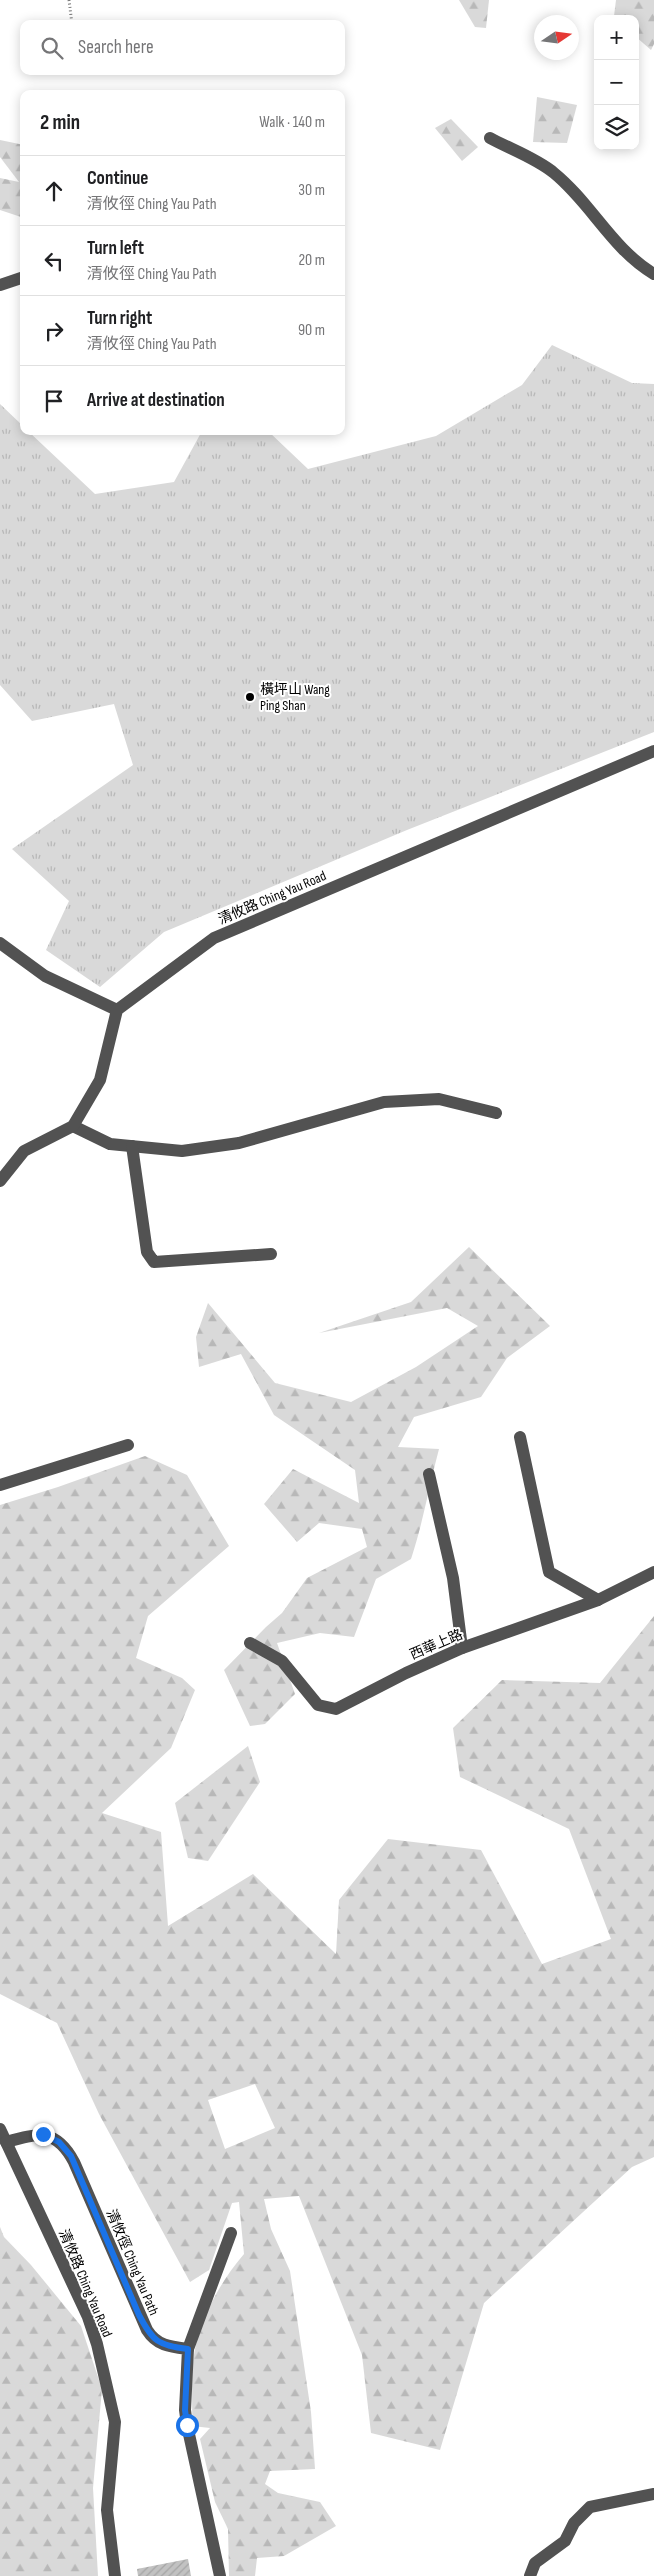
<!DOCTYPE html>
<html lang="en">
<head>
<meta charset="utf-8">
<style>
  :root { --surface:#fff; --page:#f6f6f6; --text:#202124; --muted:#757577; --line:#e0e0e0 }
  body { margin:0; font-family:"Sofia Sans Condensed","Noto Sans TC",sans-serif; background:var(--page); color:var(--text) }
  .controls { position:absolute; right:15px; top:15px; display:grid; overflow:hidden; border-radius:10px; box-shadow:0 2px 12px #0003 }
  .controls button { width:45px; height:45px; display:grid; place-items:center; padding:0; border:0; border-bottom:1px solid var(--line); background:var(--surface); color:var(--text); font:25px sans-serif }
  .compass { position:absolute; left:534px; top:15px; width:45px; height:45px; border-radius:50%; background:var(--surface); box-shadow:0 2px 12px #0003; rotate:77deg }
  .stop { position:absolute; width:15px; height:15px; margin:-11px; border:4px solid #1a73e8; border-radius:50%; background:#fff }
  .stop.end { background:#1a73e8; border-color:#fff; box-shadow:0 1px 5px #0008 }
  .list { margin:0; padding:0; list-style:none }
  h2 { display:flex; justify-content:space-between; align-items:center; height:65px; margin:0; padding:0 20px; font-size:21px }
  h2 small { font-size:16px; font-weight:400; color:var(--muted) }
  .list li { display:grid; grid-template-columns:32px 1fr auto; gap:15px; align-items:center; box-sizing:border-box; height:70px; padding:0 20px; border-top:1px solid var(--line) }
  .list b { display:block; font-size:19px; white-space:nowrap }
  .list p { margin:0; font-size:16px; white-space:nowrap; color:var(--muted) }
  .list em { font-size:16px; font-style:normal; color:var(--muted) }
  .icon { flex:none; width:28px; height:28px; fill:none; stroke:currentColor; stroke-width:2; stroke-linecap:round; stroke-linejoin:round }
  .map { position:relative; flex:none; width:654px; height:2576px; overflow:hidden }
  .search { position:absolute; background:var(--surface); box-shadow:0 2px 12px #0003; left:20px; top:20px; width:325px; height:55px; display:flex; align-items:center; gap:12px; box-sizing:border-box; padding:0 18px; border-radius:10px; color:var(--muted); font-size:19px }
  .panel { position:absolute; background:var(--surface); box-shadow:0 2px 12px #0003; left:20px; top:90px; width:325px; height:345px; border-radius:10px }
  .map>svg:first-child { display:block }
  .grass { fill:url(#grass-tufts) }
  .forest { fill:url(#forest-firs); fill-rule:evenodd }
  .building { fill:url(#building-hatch) }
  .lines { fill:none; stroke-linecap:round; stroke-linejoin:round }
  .path { stroke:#747474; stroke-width:3; stroke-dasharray:1 2.5; stroke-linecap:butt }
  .minor { stroke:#525252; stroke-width:12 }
  .route { stroke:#1a73e8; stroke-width:6 }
  .poi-dot { fill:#000; stroke:#fff; stroke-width:2 }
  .labels { text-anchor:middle; stroke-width:4; stroke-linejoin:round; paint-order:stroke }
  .poi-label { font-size:14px; fill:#000; stroke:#fff; text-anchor:start }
  .street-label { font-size:14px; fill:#000; stroke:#fff }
</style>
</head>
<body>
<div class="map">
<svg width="654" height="2576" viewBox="0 0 654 2576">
  <defs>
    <pattern id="grass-tufts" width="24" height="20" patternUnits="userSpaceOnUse" patternTransform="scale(1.25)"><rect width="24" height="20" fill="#d9d9d9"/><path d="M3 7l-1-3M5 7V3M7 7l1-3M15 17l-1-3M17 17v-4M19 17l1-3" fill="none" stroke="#b8b8b8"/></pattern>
    <pattern id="forest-firs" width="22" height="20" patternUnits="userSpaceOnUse" patternTransform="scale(1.25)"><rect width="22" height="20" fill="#d9d9d9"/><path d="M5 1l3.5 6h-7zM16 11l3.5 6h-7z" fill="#b8b8b8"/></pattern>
    <pattern id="building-hatch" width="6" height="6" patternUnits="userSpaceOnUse" patternTransform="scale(1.25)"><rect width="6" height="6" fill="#c2c2c2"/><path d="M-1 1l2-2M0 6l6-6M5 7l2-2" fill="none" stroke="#a5a5a5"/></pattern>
  </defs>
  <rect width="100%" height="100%" fill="#fff"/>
  <!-- grass -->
  <path class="grass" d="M552 345 632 383 654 384V732L407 830 164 932 100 987 46 950 69 901 12 849 133 765 114 704 32 721 0 685V404L24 427V431H28L95 494 174 482 202 431H268L308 469 436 436 522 385Z"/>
  <!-- forest -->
  <g class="forest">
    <path d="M459 0H489L486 28 475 27Z"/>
    <path d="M616 0H654V44L651 50 635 36V19H617L614 16Z"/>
    <path d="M537 97 577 105 567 143 533 142Z"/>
    <path d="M451 119 478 147 462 161 435 128Z"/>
    <path d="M0 140 24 145V218L0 210V178L19 182 0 157Z"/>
    <path d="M469 1247 550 1326 507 1358 481 1397 414 1417 398 1447 439 1449C429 1486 423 1523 411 1559L376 1579 354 1637 320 1633 277 1643 295 1694 265 1724 250 1726 224 1670 266 1627 282 1613 307 1578 367 1547 362 1529 319 1523 297 1542 264 1504 293 1469 359 1503 355 1470 274 1415 241 1354 199 1367 196 1337 208 1303 275 1383 351 1402 416 1367 478 1326 447 1308 319 1333 411 1302Z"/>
    <path d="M145 1456 187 1475 229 1546 148 1616 136 1658 182 1678 195 1690 171 1748 102 1813 161 1832 168 1926 253 1874 336 1954 339 1900 388 1839 481 1850 542 1964 611 1939 569 1829 460 1777 453 1728 502 1680 600 1683 654 1616V2157L632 2167 484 2303 440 2450 371 2433 362 2355 299 2196 264 2199 271 2229 290 2271 311 2412 315 2469 270 2471 265 2484 278 2493 320 2502 336 2526 284 2556 257 2558 255 2576H229L228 2529 215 2502 200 2439 210 2428 192 2426C193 2401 190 2373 195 2349 202 2315 221 2281 244 2254L239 2202 232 2203 209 2270 190 2282 99 2114 57 2023 0 1994V1505L58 1487ZM255 2084 275 2128 225 2149 208 2100Z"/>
    <path d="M248 1746 260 1782 208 1861 188 1858 175 1803Z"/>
    <path d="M0 2227 4 2237 31 2265 81 2326 102 2389 93 2488 98 2576H0Z"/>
  </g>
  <!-- building -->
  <path class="building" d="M188 2559 191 2576H138L137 2569Z"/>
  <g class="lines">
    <!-- path -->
    <path class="path" d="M69 0 72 24"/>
    <!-- minor -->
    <g class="minor">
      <path d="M490 138C510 149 536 158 554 173 591 203 612 249 654 274"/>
      <path d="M0 285 24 277"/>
      <path d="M0 943 45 976 117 1010"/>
      <path d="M73 1126 110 1144 182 1151 239 1143 384 1102 439 1099 496 1113"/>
      <path d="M132 1146 147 1252 154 1262 271 1254"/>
      <path d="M0 1181 24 1151 73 1126 100 1080 117 1010 214 938 654 751"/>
      <path d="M520 1437 549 1572 598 1600"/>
      <path d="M429 1474 453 1578 462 1648"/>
      <path d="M0 1485 128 1445"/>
      <path d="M250 1643 282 1661 318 1705 336 1709 406 1673 462 1648 598 1600 654 1572"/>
      <path d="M0 2129 88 2317 97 2344 115 2422 107 2510 115 2576"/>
      <path d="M6 2142C38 2133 56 2128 74 2162L147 2330C157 2346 171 2347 188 2349L185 2410 187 2425 220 2576"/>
      <path d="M188 2349 231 2233"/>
      <path d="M530 2576 535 2563 565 2541 574 2523 590 2507 654 2494"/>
    </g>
  </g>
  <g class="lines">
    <!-- route -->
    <path class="route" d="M43 2134 59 2142 71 2156 139 2315C153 2342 158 2345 188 2349L185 2410 187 2425"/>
  </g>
  <!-- markers -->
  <circle class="poi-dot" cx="250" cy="697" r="5"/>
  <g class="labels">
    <!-- poi labels -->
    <g class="poi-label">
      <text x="260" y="694">橫坪山 Wang<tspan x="260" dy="16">Ping Shan</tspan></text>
    </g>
    <!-- street labels -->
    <g class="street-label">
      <text transform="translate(272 897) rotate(-23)" y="5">清攸路 Ching Yau Road</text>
      <text transform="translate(436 1644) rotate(-23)" y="5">西華上路</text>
      <text transform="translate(133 2262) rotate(67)" y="5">清攸徑 Ching Yau Path</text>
      <text transform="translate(86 2283) rotate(67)" y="5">清攸路 Ching Yau Road</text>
    </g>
  </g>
</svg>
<div class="controls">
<button>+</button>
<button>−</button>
<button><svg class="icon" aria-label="layers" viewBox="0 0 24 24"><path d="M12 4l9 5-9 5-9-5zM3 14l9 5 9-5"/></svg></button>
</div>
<svg class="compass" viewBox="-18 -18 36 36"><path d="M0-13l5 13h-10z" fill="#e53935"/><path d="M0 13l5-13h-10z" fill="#757577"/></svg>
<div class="stop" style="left:187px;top:2425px"></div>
<div class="stop end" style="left:43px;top:2134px"></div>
<div class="search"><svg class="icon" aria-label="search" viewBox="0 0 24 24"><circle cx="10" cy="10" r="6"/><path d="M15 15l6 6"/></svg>Search here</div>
<section class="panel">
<h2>2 min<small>Walk · 140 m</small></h2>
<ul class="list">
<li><svg class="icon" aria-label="ahead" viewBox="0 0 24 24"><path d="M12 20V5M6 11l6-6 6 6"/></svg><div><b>Continue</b><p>清攸徑 Ching Yau Path</p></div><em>30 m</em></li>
<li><svg class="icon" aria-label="left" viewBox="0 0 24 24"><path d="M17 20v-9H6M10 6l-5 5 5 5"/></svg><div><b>Turn left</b><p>清攸徑 Ching Yau Path</p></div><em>20 m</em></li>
<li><svg class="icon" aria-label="right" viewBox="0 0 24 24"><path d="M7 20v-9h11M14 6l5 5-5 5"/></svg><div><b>Turn right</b><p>清攸徑 Ching Yau Path</p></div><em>90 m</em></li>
<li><svg class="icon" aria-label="arrive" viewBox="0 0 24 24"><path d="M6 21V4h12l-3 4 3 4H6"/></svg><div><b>Arrive at destination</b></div></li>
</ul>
</section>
</div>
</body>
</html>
